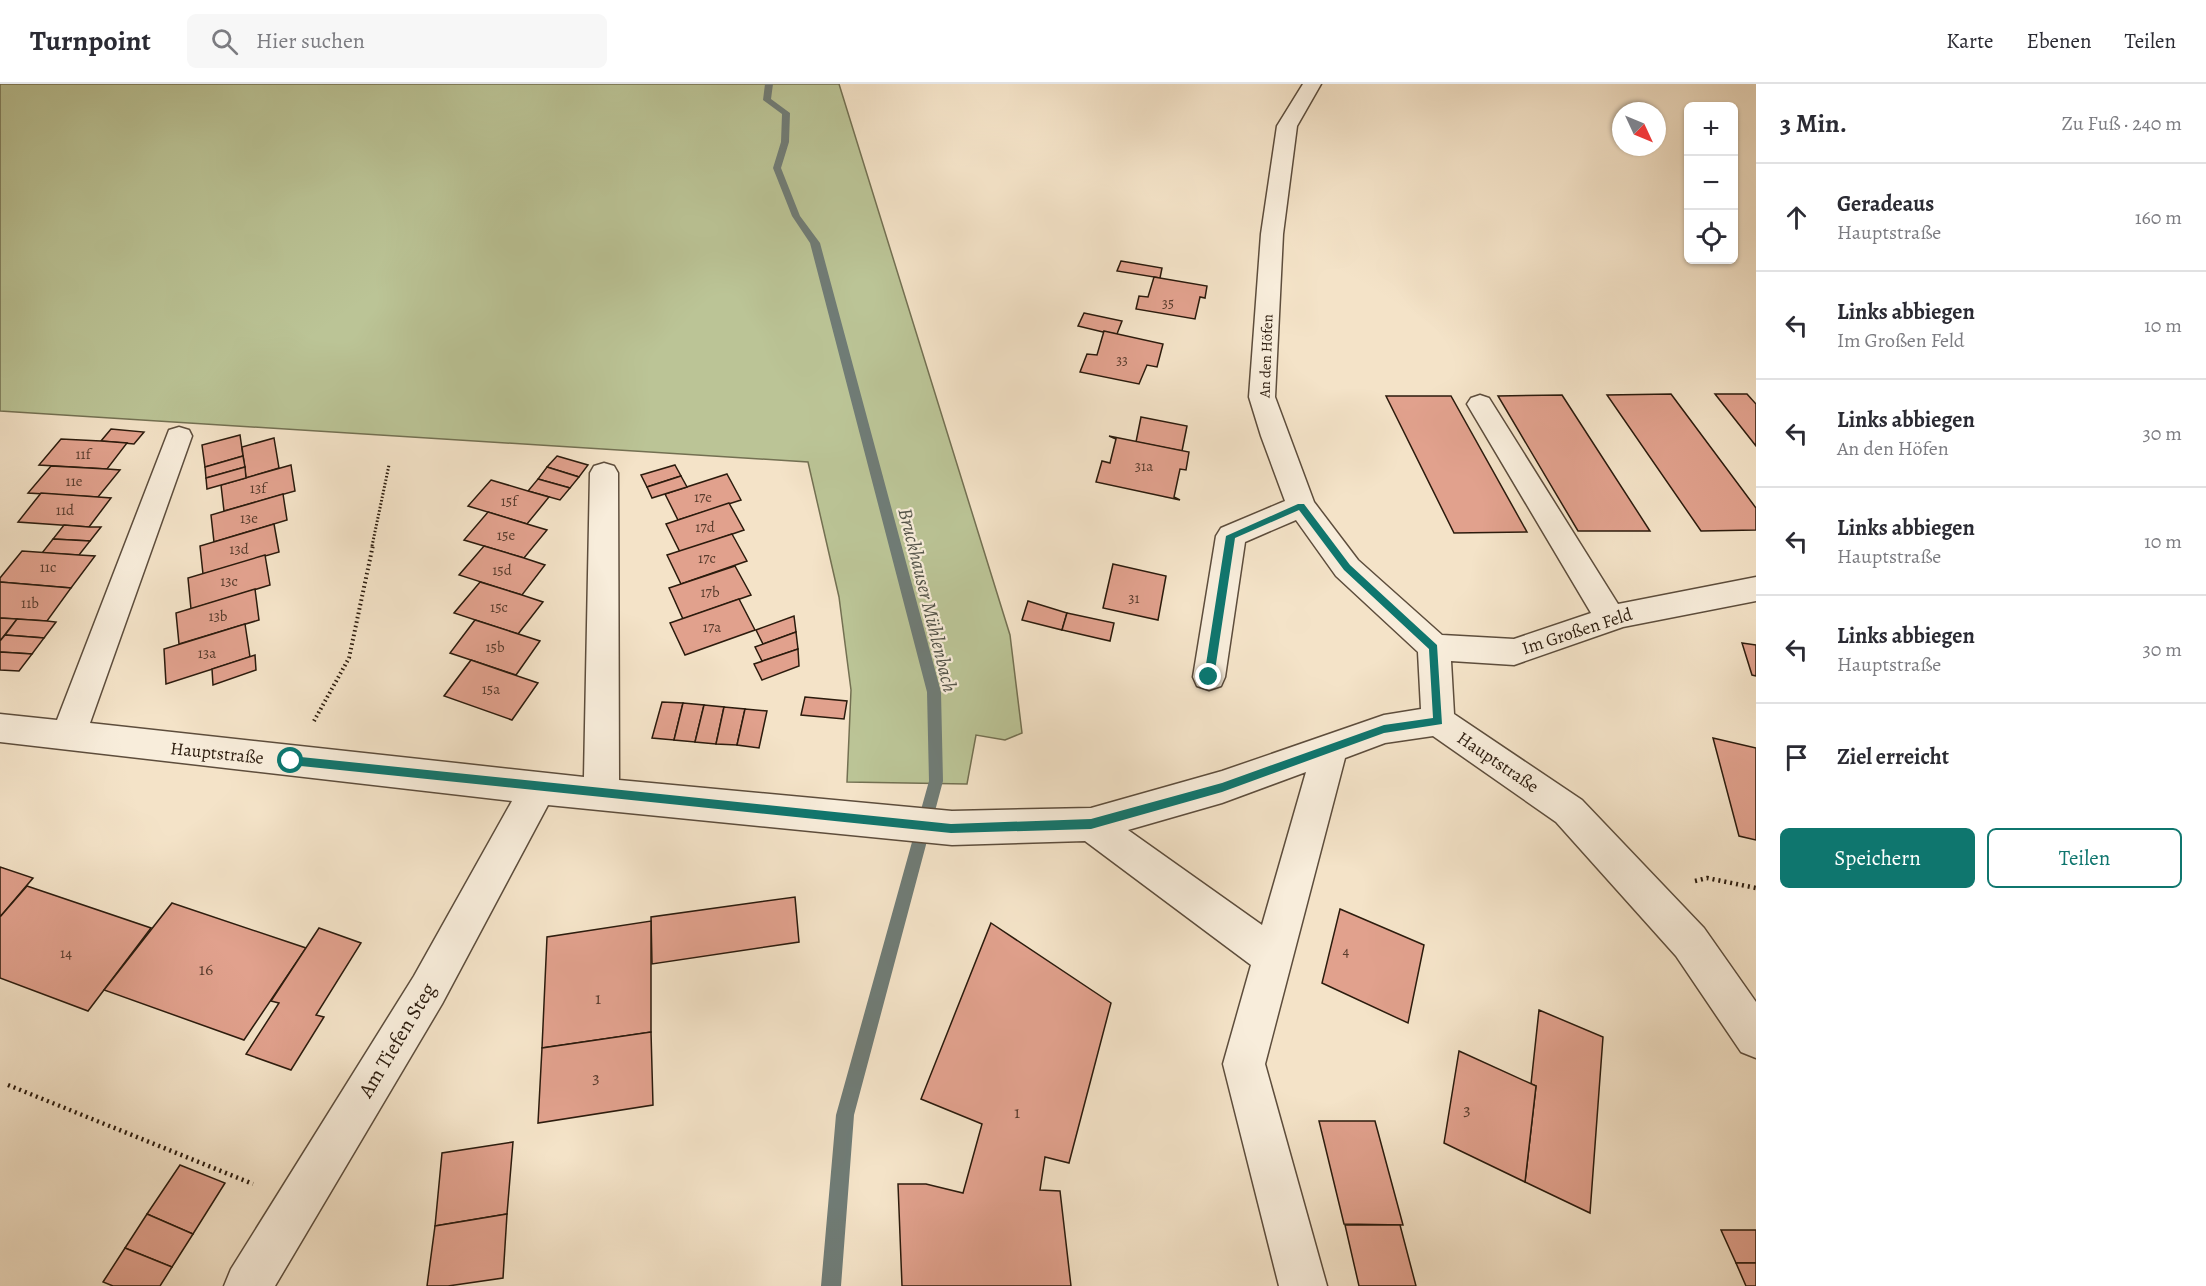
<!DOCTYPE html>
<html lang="de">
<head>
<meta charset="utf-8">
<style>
  :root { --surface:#fff; --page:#f7f7f7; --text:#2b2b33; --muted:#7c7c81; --line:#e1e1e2; --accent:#0f766e }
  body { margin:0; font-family:Alegreya,serif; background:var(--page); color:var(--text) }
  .controls { position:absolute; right:18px; top:18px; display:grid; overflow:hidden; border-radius:9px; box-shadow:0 2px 4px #0004 }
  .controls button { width:54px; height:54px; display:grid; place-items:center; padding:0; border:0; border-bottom:2px solid var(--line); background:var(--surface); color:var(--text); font:30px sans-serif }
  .compass { position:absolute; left:1612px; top:18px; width:54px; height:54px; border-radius:50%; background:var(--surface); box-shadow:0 2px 4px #0004; rotate:134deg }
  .stop { position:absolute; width:18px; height:18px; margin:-14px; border:4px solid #0f766e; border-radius:50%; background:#fff }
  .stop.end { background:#0f766e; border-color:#fff; box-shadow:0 2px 6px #0008 }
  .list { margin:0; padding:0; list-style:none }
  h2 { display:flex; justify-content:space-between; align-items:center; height:78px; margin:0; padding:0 24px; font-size:26px }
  h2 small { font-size:20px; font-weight:400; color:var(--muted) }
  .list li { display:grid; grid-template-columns:39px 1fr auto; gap:18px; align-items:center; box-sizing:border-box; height:108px; padding:0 24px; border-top:2px solid var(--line) }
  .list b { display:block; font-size:22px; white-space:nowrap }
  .list p { margin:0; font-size:20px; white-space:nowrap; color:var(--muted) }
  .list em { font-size:20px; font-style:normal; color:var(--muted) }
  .actions { display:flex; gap:12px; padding:18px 24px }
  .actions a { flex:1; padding:14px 0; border:2px solid var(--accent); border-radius:9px; text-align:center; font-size:21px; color:var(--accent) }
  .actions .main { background:var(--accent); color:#fff }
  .icon { flex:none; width:33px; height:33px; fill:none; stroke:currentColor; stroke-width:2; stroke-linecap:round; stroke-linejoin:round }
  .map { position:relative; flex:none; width:1756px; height:1202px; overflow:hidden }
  header { display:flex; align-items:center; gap:36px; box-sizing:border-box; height:84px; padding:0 30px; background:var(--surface); border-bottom:2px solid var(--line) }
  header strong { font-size:28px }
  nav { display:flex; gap:33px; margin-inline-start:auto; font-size:21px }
  .search { width:420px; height:54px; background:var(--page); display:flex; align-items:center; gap:15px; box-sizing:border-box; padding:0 21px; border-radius:9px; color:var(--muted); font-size:22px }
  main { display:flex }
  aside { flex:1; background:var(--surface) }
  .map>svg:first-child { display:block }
  .green { fill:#bbc496; stroke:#737052; stroke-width:1.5 }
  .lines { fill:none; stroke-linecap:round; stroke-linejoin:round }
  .stream { fill:#707c76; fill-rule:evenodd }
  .building { fill:#e1a18d; stroke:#2b1b0d; stroke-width:1.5 }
  .minor-casing { stroke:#5d4d3c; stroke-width:3 }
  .path-far2 { stroke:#2b1b0d; stroke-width:3; stroke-dasharray:1.5 2; stroke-linecap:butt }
  .path-far1 { stroke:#2b1b0d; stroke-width:4; stroke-dasharray:1.5 3; stroke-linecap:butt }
  .path { stroke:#2b1b0d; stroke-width:4.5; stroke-dasharray:2 4; stroke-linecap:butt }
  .minor { fill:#f8eddb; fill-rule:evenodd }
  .route { fill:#0f766e }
  .labels { text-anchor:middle; stroke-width:4.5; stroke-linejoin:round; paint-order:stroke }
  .far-number-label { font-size:14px; fill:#583c2d }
  .far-street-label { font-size:15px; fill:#2b1b0d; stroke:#f8eddb }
  .number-label { font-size:15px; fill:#583c2d }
  .street-label { font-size:18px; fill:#2b1b0d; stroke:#f8eddb }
  .near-number-label { font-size:18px; fill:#583c2d }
  .water-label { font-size:20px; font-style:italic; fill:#53544a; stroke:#f8eddb }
  .near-street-label { font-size:21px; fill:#2b1b0d; stroke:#f8eddb }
</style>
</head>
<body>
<header>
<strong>Turnpoint</strong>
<div class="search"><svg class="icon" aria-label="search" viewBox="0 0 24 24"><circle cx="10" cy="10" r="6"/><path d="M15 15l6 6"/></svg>Hier suchen</div>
<nav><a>Karte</a><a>Ebenen</a><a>Teilen</a></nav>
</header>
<main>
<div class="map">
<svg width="1756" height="1202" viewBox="0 0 1756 1202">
  <rect width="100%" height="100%" fill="#f4e3c8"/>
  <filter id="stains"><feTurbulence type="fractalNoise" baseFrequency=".00333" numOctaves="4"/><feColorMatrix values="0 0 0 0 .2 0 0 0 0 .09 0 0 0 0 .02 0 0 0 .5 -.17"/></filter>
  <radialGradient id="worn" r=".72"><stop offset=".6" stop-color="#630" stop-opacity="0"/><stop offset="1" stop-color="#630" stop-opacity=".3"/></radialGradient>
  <!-- green -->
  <path class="green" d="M0 0H839L1010 551 1022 649 1005 656 976 651 967 700 847 698 851 606 839 513 808 378 0 327Z"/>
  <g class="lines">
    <!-- stream -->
    <path class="stream" d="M765 0H773L771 15 790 29 789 58 781 84 800 132 820 159 941 608 943 697 854 1031 841 1202H821L836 1031 929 697 927 608 810 159 792 132 773 84 781 58 782 30 763 16Z"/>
  </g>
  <!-- building -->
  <g class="building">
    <path d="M1121 177 1162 184 1160 194 1117 187Z"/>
    <path d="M1154 193 1207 202 1205 214 1200 213 1195 235 1136 225 1139 212 1148 213Z"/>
    <path d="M1084 229 1122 237 1117 250 1103 248 1078 242Z"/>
    <path d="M1104 247 1163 260 1157 283 1147 281 1139 300 1080 288 1087 270 1097 271Z"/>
    <path d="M1671 310 1756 424V446L1701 447 1607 311Z"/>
    <path d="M1715 310H1747L1756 320V362Z"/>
    <path d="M1562 311 1650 447H1578L1498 312Z"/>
    <path d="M1386 312H1451L1527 448 1454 449Z"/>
    <path d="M1141 333 1187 342 1182 367 1136 358Z"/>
    <path d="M111 345 144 348 134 360 101 357Z"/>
    <path d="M240 351 243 372 205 383 202 361Z"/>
    <path d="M1109 352 1189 368 1186 386 1180 385 1174 413 1180 416 1096 398 1102 377 1110 379 1116 355Z"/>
    <path d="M274 354 279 384 246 394 242 363Z"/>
    <path d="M61 355 101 357 127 359 107 385 39 381Z"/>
    <path d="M243 372 245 383 206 394 205 383Z"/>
    <path d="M557 372 588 381 579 393 547 383Z"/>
    <path d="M291 381 295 407 224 427 221 401Z"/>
    <path d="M675 381 681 392 647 403 641 391Z"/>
    <path d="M51 382 107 385 120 386 98 413 28 409Z"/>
    <path d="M245 383 246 394 207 405 206 394Z"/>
    <path d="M547 383 579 393 570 404 538 395Z"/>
    <path d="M727 390 741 416 678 436 665 410Z"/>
    <path d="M681 392 687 403 652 414 647 403Z"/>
    <path d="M538 395 570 404 560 416 528 407Z"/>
    <path d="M491 396 528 407 549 413 527 440 468 422Z"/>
    <path d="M41 409 98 413 111 414 89 443 18 438Z"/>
    <path d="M283 410 287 436 214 458 211 431Z"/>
    <path d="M729 419 744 446 680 468 666 440Z"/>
    <path d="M488 428 527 440 547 446 524 474 464 456Z"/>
    <path d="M274 440 279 468 203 490 200 462Z"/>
    <path d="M64 441 89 443H101L90 457 53 455Z"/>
    <path d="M732 450 747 477 681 500 667 471Z"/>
    <path d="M53 455 90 457 79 471 42 469Z"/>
    <path d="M484 462 524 474 545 481 522 511 459 491Z"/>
    <path d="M22 467 79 471 95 472 71 504 0 498V494Z"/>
    <path d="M265 471 270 501 191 525 188 494Z"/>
    <path d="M1113 480 1166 492 1158 536 1103 524Z"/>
    <path d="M735 482 751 511 683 535 669 504Z"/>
    <path d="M0 498 71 504 47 537 0 534Z"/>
    <path d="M480 498 522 511 543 518 518 550 454 529Z"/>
    <path d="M255 505 259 536 179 560 176 529Z"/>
    <path d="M739 515 755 546 685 571 670 539Z"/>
    <path d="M1028 517 1067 529 1062 546 1022 536Z"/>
    <path d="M1067 529 1114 539 1110 557 1062 546Z"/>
    <path d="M794 532 796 548 763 560 756 546Z"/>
    <path d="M0 534 17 535 0 557Z"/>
    <path d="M17 535 47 537 56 538 44 554 5 551Z"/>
    <path d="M475 536 540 557 516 591 450 569Z"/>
    <path d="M245 540 250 573 166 600 164 565Z"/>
    <path d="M796 548 798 565 762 577 755 563Z"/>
    <path d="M5 551 44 554 32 570 0 568V557Z"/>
    <path d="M1742 559 1756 561V592L1752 591Z"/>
    <path d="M798 565 799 582 762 596 754 580Z"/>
    <path d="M0 568 32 570 19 587 0 586Z"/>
    <path d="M255 571 256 586 213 601 212 585Z"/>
    <path d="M471 576 538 599 512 636 444 612Z"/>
    <path d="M805 613 847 617 844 635 801 631Z"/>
    <path d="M662 618 683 619 674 656 652 654Z"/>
    <path d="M683 619 704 621 695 658 674 656Z"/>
    <path d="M704 621 724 623 716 660 695 658Z"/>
    <path d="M724 623 745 625 737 661 716 660Z"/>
    <path d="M745 625 767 627 759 664 737 661Z"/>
    <path d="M1713 654 1756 664V756L1739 752Z"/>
    <path d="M0 783 33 794 0 833Z"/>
    <path d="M27 802 151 844 88 927 0 894V833Z"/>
    <path d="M795 813 799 858 652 880 651 833Z"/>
    <path d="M172 819 306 864 244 956 104 906Z"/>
    <path d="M1340 825 1424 861 1408 939 1322 899Z"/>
    <path d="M651 837V948L542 964 547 853Z"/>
    <path d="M991 839 1111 919 1069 1079 1045 1073 1040 1106 1060 1107 1071 1202H902L898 1100H926L963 1109 982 1040 921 1015Z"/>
    <path d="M319 844 361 859 316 931 324 933 291 986 246 970 279 919 271 917Z"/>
    <path d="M1539 926 1603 953 1590 1129 1525 1098 1536 1002 1531 1000Z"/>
    <path d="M651 948 653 1021 538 1039 542 964Z"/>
    <path d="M1459 967 1536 1002 1525 1098 1444 1059Z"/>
    <path d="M1319 1037H1375L1403 1141 1344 1140Z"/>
    <path d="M513 1058 507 1130 435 1142 442 1069Z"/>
    <path d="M180 1081 225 1099 193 1150 147 1130Z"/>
    <path d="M147 1130 193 1150 172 1183 125 1164Z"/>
    <path d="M507 1130 503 1194 448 1202H427L435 1142Z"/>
    <path d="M1345 1141H1400L1416 1202H1359Z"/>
    <path d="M1721 1146H1756V1179H1736Z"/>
    <path d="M125 1164 172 1183 160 1202H113L103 1198Z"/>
    <path d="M1736 1179H1756V1202H1746Z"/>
  </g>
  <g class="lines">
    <defs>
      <path id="minor" d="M1303 0H1321L1297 42 1283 150 1275 313 1314 418 1358 476 1442 551 1514 555 1591 529 1467 320 1471 314 1480 311 1489 314 1618 520 1756 493V517L1623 543 1514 581 1451 577 1454 630 1582 716 1704 844 1756 918V974L1741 968 1676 872 1556 738 1433 652 1385 659 1345 674 1265 980 1327 1202H1279L1223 980 1251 881 1085 757 952 761 548 721 442 920 275 1202H224L231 1185 414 892 512 717 0 658V630L57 636 169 346 179 343 189 346 192 352 90 639 584 693 590 389 594 382 604 379 614 382 618 389 619 696 952 727 1091 724 1222 687 1384 631 1421 625 1418 568 1336 492 1296 436 1245 458 1225 593 1221 602 1209 606 1197 602 1193 593 1216 452 1221 444 1285 417 1261 352 1249 313 1261 150 1277 42ZM1306 688 1262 841 1128 746 1222 719Z"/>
    </defs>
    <!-- minor casing -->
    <use href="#minor" class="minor-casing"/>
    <!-- path-far2 -->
    <path class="path-far2" d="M372 462 389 381"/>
    <!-- path-far1 -->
    <path class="path-far1" d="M314 637 349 574 373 461"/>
    <!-- path -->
    <g class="path">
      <path d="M1695 797 1707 794 1756 804"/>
      <path d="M8 1001 253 1100"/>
    </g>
    <!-- minor -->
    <use href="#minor" class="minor"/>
  </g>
  <!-- route -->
  <path class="route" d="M1298 420H1304L1350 481 1437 561 1442 640 1384 649 1222 708 1091 745 951 749 291 681 286 677 291 672 951 740 1091 735 1222 699 1384 641 1433 634 1429 565 1344 486 1299 426 1235 454 1214 593 1209 597 1205 596 1204 593 1226 452Z"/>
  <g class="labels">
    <!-- far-number labels -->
    <g class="far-number-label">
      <text x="1168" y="224">35</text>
      <text x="1122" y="281">33</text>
    </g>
    <!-- far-street labels -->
    <g class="far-street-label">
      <text transform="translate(1266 272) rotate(-88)" y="5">An den Höfen</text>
    </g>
    <!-- number labels -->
    <g class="number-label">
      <text x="83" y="375">11f</text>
      <text x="1144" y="387">31a</text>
      <text x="74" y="402">11e</text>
      <text x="258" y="409">13f</text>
      <text x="703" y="418">17e</text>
      <text x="509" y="422">15f</text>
      <text x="65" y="431">11d</text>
      <text x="249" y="439">13e</text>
      <text x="705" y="448">17d</text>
      <text x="506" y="456">15e</text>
      <text x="239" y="470">13d</text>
      <text x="707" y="479">17c</text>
      <text x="48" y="488">11c</text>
      <text x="502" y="491">15d</text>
      <text x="229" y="502">13c</text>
      <text x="710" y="513">17b</text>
      <text x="1134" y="519">31</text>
      <text x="30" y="524">11b</text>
      <text x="499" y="528">15c</text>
      <text x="218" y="537">13b</text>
      <text x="712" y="548">17a</text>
      <text x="495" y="568">15b</text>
      <text x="207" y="574">13a</text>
      <text x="491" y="610">15a</text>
      <text x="1346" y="872">4</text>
      <text x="66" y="874">14</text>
    </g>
    <!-- street labels -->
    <g class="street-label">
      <text transform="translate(1577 547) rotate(-18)" y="6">Im Großen Feld</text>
      <text transform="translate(217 669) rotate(6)" y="6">Hauptstraße</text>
      <text transform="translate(1498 678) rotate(34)" y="6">Hauptstraße</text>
    </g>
    <!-- near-number labels -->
    <g class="near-number-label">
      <text x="206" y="891">16</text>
      <text x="598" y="920">1</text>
      <text x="596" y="999">3</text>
      <text x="1467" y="1031">3</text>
      <text x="1017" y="1034">1</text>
    </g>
    <!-- water labels -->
    <g class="water-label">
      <text transform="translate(928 516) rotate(76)" y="7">Bruckhauser Mühlenbach</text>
    </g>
    <!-- near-street labels -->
    <g class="near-street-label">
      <text transform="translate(397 956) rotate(-59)" y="7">Am Tiefen Steg</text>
    </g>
  </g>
  <rect width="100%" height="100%" filter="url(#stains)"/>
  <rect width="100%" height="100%" fill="url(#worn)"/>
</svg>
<div class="controls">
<button>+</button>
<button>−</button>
<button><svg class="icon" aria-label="locate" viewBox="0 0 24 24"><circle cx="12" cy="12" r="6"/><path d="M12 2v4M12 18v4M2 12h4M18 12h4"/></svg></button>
</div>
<svg class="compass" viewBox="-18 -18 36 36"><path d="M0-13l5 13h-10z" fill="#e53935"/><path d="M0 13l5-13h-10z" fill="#7c7c81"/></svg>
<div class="stop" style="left:291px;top:677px"></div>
<div class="stop end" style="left:1209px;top:593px"></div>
</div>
<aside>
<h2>3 Min.<small>Zu Fuß · 240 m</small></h2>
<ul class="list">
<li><svg class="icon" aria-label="ahead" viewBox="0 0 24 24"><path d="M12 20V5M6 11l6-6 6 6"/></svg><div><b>Geradeaus</b><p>Hauptstraße</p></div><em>160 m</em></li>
<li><svg class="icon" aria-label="left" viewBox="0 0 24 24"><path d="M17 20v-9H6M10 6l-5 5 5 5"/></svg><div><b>Links abbiegen</b><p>Im Großen Feld</p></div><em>10 m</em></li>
<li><svg class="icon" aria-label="left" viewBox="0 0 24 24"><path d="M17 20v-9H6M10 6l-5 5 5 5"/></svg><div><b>Links abbiegen</b><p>An den Höfen</p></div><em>30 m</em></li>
<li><svg class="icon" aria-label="left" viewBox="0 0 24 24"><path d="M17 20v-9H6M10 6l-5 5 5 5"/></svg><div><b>Links abbiegen</b><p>Hauptstraße</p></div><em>10 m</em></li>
<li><svg class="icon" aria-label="left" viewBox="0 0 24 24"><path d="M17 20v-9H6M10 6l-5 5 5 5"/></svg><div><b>Links abbiegen</b><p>Hauptstraße</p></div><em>30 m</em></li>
<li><svg class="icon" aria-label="arrive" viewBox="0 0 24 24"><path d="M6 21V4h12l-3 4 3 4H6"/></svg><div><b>Ziel erreicht</b></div></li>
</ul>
<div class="actions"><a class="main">Speichern</a><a>Teilen</a></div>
</aside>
</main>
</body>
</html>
